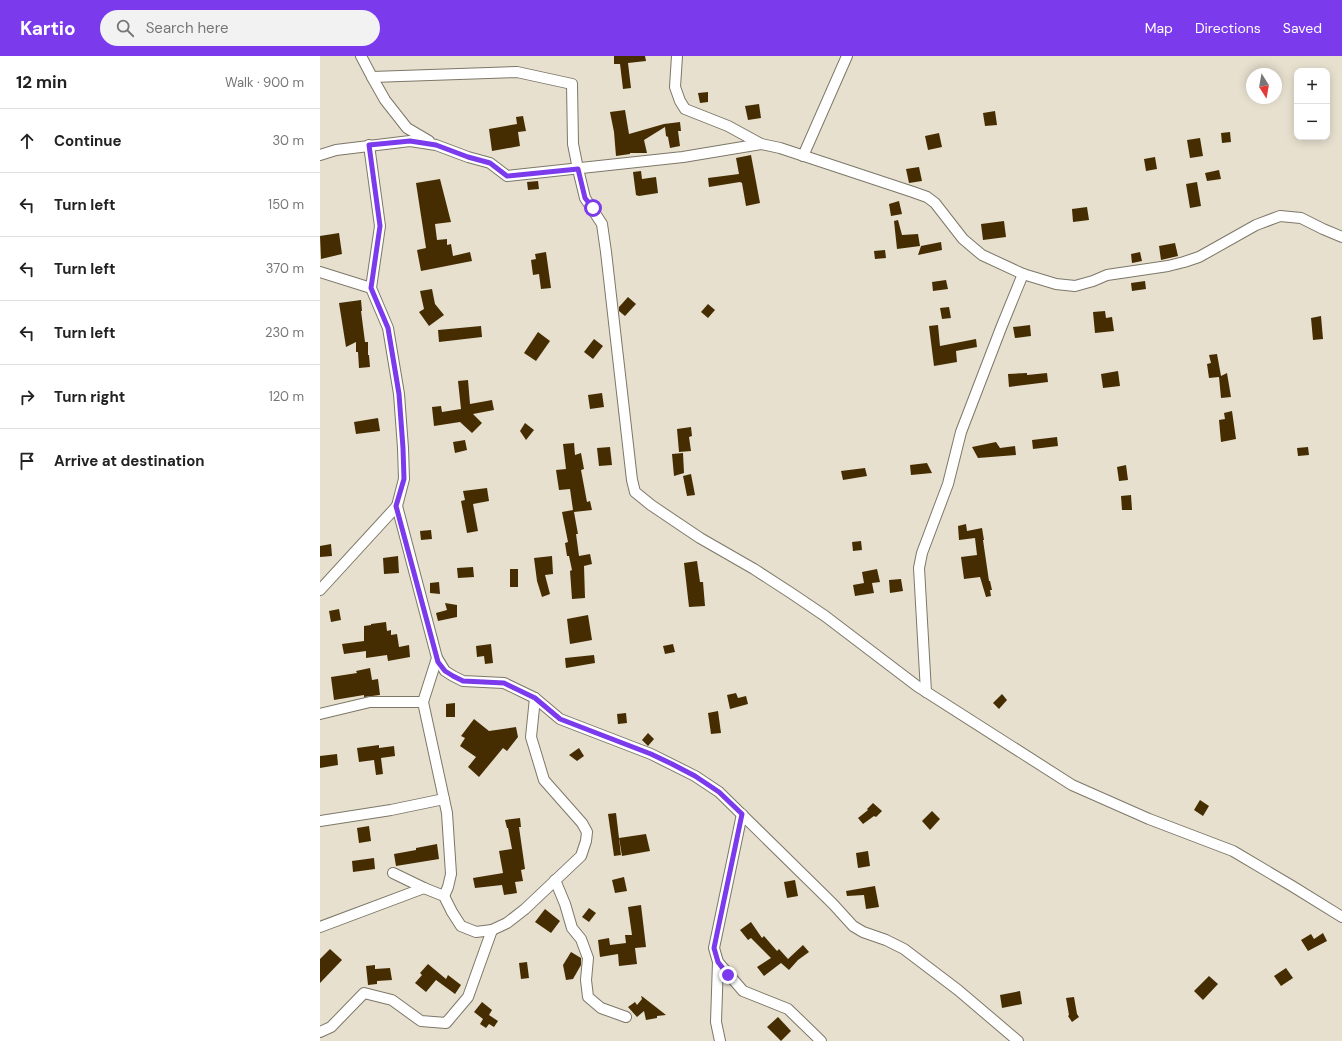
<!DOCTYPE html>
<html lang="en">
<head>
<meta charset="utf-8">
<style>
  :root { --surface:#fff; --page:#f2f2f2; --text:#222; --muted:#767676; --line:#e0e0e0; --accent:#7c3aed }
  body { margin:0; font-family:"DM Sans",sans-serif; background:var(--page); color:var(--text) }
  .controls { position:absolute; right:12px; top:12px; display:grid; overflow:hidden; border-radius:8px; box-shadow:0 2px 10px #0003 }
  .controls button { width:36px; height:36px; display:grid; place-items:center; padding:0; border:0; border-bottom:1px solid var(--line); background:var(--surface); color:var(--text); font:20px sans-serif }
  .compass { position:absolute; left:926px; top:12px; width:36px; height:36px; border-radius:50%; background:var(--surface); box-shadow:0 2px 10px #0003; rotate:169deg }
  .stop { position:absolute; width:12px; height:12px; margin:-9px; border:3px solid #7c3aed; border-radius:50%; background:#fff }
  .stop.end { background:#7c3aed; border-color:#fff; box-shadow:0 1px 4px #0008 }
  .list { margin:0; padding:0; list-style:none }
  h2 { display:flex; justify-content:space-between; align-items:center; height:52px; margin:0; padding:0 16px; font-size:17px }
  h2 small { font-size:13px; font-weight:400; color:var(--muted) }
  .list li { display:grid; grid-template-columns:26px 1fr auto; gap:12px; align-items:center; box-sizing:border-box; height:64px; padding:0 16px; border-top:1px solid var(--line) }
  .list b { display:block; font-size:15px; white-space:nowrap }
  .list em { font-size:13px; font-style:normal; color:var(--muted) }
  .icon { flex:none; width:22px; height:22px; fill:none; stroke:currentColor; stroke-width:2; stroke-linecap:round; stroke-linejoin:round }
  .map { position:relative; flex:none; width:1022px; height:985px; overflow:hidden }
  header { display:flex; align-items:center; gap:24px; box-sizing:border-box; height:56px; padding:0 20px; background:var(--accent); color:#fff }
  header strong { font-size:19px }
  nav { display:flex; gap:22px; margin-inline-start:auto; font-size:14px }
  .search { width:280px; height:36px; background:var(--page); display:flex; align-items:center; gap:10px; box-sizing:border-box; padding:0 14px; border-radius:22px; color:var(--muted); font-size:15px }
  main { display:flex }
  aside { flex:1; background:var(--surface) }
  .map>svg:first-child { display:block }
  .building { fill:#452d01 }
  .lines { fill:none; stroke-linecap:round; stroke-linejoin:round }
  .minor-casing { stroke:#7d7768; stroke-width:12 }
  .minor { stroke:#fff; stroke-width:10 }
  .route { stroke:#7c3aed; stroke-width:5 }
</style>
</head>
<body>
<header>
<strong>Kartio</strong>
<div class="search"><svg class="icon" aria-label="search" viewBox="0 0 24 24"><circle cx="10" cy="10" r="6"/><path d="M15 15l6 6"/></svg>Search here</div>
<nav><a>Map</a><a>Directions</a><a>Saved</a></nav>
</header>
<main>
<aside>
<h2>12 min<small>Walk · 900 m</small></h2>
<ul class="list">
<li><svg class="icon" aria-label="ahead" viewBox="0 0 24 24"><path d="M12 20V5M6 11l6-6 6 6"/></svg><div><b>Continue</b></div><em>30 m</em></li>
<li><svg class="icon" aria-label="left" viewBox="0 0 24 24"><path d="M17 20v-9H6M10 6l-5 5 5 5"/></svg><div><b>Turn left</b></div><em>150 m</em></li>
<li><svg class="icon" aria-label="left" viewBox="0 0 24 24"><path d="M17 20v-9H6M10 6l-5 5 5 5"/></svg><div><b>Turn left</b></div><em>370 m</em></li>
<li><svg class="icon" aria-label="left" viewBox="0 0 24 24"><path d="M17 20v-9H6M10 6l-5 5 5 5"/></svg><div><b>Turn left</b></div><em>230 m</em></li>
<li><svg class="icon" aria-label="right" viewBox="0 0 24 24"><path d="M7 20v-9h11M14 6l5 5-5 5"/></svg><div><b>Turn right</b></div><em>120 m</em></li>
<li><svg class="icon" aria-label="arrive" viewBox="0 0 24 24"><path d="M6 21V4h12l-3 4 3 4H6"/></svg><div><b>Arrive at destination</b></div></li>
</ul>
</aside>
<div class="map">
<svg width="1022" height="985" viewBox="0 0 1022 985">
  <rect width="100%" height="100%" fill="#e7e0cf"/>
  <!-- building -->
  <g class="building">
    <path d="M294 0H325L326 5 308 7 311 32 303 33 300 8H294Z"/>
    <path d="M388 36V46L380 47 378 37Z"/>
    <path d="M439 48 441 62 428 64 425 50Z"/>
    <path d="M305 54 309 78 344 68 360 66 361 75H358L360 90 350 92 348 81 346 80 345 71 324 84 327 97H310V98L296 100 294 76 290 56Z"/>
    <path d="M675 55 677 69 665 70 663 57Z"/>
    <path d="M203 60 206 75 198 76 200 90 172 95 169 73 197 68 196 61Z"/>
    <path d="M910 76 911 86 902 87 901 77Z"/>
    <path d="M619 77 622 91 608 94 605 80Z"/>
    <path d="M880 82 883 100 870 102 867 84Z"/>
    <path d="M431 99 440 147 426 150 422 127 420 126 389 131 388 122 419 118 416 102Z"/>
    <path d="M835 101 837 113 826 115 824 103Z"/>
    <path d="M599 111 602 125 589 127 586 113Z"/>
    <path d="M899 114 901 123 887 125 885 117Z"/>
    <path d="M321 115 322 123 336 121 338 137 319 140 316 139 313 116Z"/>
    <path d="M120 123 131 166 115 168 117 184 127 183V189L131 188 133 200 150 196 152 205 101 215 97 194 106 192 96 127Z"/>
    <path d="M218 125 219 133 208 134 207 126Z"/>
    <path d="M877 126 881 150 870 152 866 128Z"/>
    <path d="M579 145 582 158 571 160 569 148Z"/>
    <path d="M767 151 769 164 753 166 752 153Z"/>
    <path d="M578 164 582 179 598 178 600 190 577 193 574 165Z"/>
    <path d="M684 165 686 181 663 184 661 168Z"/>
    <path d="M19 177 22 198 1 203 0 180Z"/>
    <path d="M621 186 622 194 598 199 601 190Z"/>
    <path d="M855 187 858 200 841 204 839 190Z"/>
    <path d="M565 194 566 202 555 203 554 195Z"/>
    <path d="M226 196 231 232 221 233 219 218 213 219 211 204 216 203 215 198Z"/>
    <path d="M820 196 822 205 812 207 811 198Z"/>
    <path d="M626 224 628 233 613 235 612 226Z"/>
    <path d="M825 225 826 233 812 235 811 227Z"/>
    <path d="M112 233 115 248 124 259 109 270 99 256 104 253 100 235Z"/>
    <path d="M308 241 316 248 305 260 299 255V251Z"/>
    <path d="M41 244 42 255H41L45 286H48V299H49L50 311 39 312 38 296H36V286L26 291 19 247Z"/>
    <path d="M388 248 395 254 388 262 381 256Z"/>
    <path d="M629 251 631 262 622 263 620 252Z"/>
    <path d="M785 255 786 262 792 261 794 275 775 277 773 256Z"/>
    <path d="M1001 260 1003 283 993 284 991 262Z"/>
    <path d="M618 269 620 290 656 283 657 291 636 295 637 306 614 310 609 270Z"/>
    <path d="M710 269 711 280 695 282 693 271Z"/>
    <path d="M161 270 162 281 119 286 118 274Z"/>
    <path d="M218 276 230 285 216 305 204 297Z"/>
    <path d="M274 283 283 290 273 303 264 296Z"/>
    <path d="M897 298 901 320 907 317 911 341 901 342 899 321 889 322 887 308 891 307 889 299Z"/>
    <path d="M798 315 800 330 783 332 781 318Z"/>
    <path d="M707 317V319L727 317 728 326 689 331 688 318Z"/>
    <path d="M148 324 150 348 172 344 174 354 153 358 162 367 152 377 140 366 114 370 112 351 121 350 122 356 141 353 138 325Z"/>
    <path d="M282 337 284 351 270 353 268 339Z"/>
    <path d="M912 355 916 383 901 386 899 364 905 363 904 357Z"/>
    <path d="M58 362 60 375 36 378 34 366Z"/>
    <path d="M205 367 214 374 206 384 200 375Z"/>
    <path d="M371 371 372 380 369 381 371 395 359 396 357 373Z"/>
    <path d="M737 381 738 390 713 393 712 384Z"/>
    <path d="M145 384 147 394 135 397 133 386Z"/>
    <path d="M676 386 680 392 695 390 696 399 658 402 652 391Z"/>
    <path d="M254 387 255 399 261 397 264 413 261 414 267 446 270 445 272 454 254 456 258 478H256L259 500 270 498 272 508 264 510 265 542 252 543 250 515 252 514 249 500H247L245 487 248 486 242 456 253 454 250 433 239 434 236 414 246 413 243 388Z"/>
    <path d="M290 391 292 409 279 410 277 392Z"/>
    <path d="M988 391 989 399 978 400 977 392Z"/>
    <path d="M363 397 364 417 354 420 352 398Z"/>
    <path d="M607 407 612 417 591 419 590 409Z"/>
    <path d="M806 409 808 424 799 425 797 411Z"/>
    <path d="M545 412 547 420 523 424 521 415Z"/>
    <path d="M371 418 375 439 367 440 363 420Z"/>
    <path d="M167 432 169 445 153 448 158 475 147 477 141 445 145 444 143 435Z"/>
    <path d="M811 439 812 454H802L801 440Z"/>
    <path d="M646 468 647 475 662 472 664 484H663L669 525H670L672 534H670L671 540 666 541 660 521 644 523 641 501 657 499 655 482 639 484 638 470Z"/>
    <path d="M111 474 112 483 101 484 100 475Z"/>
    <path d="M541 485 542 494 533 495 532 486Z"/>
    <path d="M11 488 12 500 0 501V490Z"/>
    <path d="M78 500 79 517 64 518 63 502Z"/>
    <path d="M232 500 233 518 225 519 230 538 222 541 217 525 214 502Z"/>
    <path d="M377 505 380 526H383L385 550 369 551 364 507Z"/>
    <path d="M153 511 154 521 138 522 137 512Z"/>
    <rect x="190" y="513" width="8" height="18"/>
    <path d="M557 513 560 526 552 527 554 537 535 540 533 529 544 527 542 516Z"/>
    <path d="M581 523 583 535 570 537 569 524Z"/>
    <path d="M119 526 120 538 110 537V527Z"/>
    <path d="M125 547 137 549V561L118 565 116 557 127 554Z"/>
    <path d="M19 553 21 564 11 566 9 555Z"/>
    <path d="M268 559 272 584 250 588 247 563Z"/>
    <path d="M66 566 67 575 71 574V579L77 578 79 591 89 589 90 601 68 605 67 599 46 602V595L24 598 22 588 44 585V570L51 569V568Z"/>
    <path d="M171 588 173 607 165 608 164 600 157 601 156 590Z"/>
    <path d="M353 588 355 596 345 598 343 590Z"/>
    <path d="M274 599 275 607 246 612 245 602Z"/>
    <path d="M50 612 52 624 58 623 60 639 44 641V639L14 644 11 621 37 617 36 615Z"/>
    <path d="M416 637 418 642 426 640 428 648 410 653 407 639Z"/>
    <path d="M682 638 687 644 679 653 673 647Z"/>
    <path d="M135 647V661H126V648Z"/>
    <path d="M398 655 401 677 391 678 388 657Z"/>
    <path d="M306 657 307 667 298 668 297 658Z"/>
    <path d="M154 663 169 675 196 671 198 681 187 695 183 692 159 721 148 711 156 701 140 690 145 682 141 680Z"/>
    <path d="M328 677 334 683 328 690 322 684Z"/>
    <path d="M59 689V692L74 690 75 700 61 702 63 718 56 719 54 704 39 706 37 692Z"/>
    <path d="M259 692 264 700 257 705 249 699Z"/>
    <path d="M17 698 18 709 0 712V700Z"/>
    <path d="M880 744 889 750 883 760 874 754Z"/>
    <path d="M553 747 562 755 556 761 554 760 543 768 538 762 548 754 547 753Z"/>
    <path d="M612 755 620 763 610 774 602 765Z"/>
    <path d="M296 757 301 799 294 800 288 758Z"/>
    <path d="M200 762 201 771H199L205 813 201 814 203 825 195 826 197 837 184 839 182 829 155 832 153 822 183 817 179 795 192 793 188 772H187L185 764Z"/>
    <path d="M49 770 51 785 39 787 37 772Z"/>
    <path d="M326 778 330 795 302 800 299 782Z"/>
    <path d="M117 788 119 803 76 810 74 798 96 794V792Z"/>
    <path d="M548 795 550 810 538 812 536 797Z"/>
    <path d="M54 802 55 813 33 816 32 805Z"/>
    <path d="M304 821 307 835 295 837 292 824Z"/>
    <path d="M475 824 478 840 467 842 464 826Z"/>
    <path d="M555 830 559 851 546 853 544 839 527 840 526 835Z"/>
    <path d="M321 849 326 891 315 892 317 908 299 910 298 898 280 901 278 884 289 882 290 889 306 887 305 879H312L308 851Z"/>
    <path d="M269 852 276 857 269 866 262 861Z"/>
    <path d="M225 853 240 865 231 877 215 866Z"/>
    <path d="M431 866 442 882 444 880 457 895 459 893 468 903 483 889 489 896 478 904 469 914 461 907 444 920 437 911 451 902 431 882 428 884 420 874Z"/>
    <path d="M1003 877 1007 885 988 895 981 884 991 878 994 883Z"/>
    <path d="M10 893 22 904 0 927V903Z"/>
    <path d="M251 896 261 902V909L253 923 246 924 243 909Z"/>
    <path d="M207 906 209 922 201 923 199 907Z"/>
    <path d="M108 908 126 923 128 919 141 929 135 938 116 924 106 936 95 927 102 919 100 917Z"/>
    <path d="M55 909V913L70 912 72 924 57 925V928L48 929 46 910Z"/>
    <path d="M966 912 973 922 961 930 954 920Z"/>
    <path d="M889 920 898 928 883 944 874 935Z"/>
    <path d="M700 935 702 948 682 952 680 939Z"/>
    <path d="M321 940 323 941 346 959 337 960V962L326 964 324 955 317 961 308 951 315 946 317 949 322 943Z"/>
    <path d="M754 941 757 958 759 961 752 966 748 960 749 959 746 942Z"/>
    <path d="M162 946 172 954 169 959 178 965 174 971 169 968 166 972 160 968 163 963 154 956Z"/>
    <path d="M458 961 471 975 461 985 447 971Z"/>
  </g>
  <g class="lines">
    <defs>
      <g id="minor">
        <path d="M41 0 52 21 197 16 252 28 253 88 258 113 265 142 282 168 286 196 312 424 315 436 331 449 380 482 434 513 471 537 505 560 597 630 752 729 829 763 913 795 972 830 1022 861"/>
        <path d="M357 0 355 31 360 45 365 53 408 70 441 88"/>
        <path d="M52 21 65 44 87 72 109 85"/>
        <path d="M49 89 60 170 51 232 68 272 79 338 83 392 84 423 77 450 117 602 125 615 133 620 143 625 184 627 215 642 240 663 331 698 375 720 399 736 513 848 533 870 543 876 566 884 584 893 638 934 698 985"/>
        <path d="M0 99 16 94 90 85 116 89 148 101 170 107 187 120 363 101 441 88 460 92 593 136 607 141 615 147 643 183 662 199 703 218 736 228 755 230 773 225 787 219 848 210 864 206 879 201 936 169 960 160 981 162 1003 173 1022 181"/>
        <path d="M483 100 527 0"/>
        <path d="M0 216 51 232"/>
        <path d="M0 534 77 450"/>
        <path d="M117 602 103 646 127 757 131 818 128 831 124 840"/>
        <path d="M606 636 599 512 602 497 628 428 641 376 681 272 703 218"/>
        <path d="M0 658 50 646H103"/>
        <path d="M422 758 394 892 398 906 423 935 468 953 501 985"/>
        <path d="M0 765 71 754 124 743"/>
        <path d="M73 817 104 832 124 840 132 856 141 870 156 876 172 874 187 867 205 853 261 800 266 785 267 776 262 767 224 724 211 681 215 642"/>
        <path d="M235 824 245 848 252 872 261 883 268 902 266 924 268 941 281 952 306 961"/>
        <path d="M0 871 104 832"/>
        <path d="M398 906 396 966 400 985"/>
        <path d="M0 976 11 971 44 937 72 944 101 965 126 967 148 941 172 874"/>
      </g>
    </defs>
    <!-- minor casing -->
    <use href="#minor" class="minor-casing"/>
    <!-- minor -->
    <use href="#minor" class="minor"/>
  </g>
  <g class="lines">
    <!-- route -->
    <path class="route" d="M273 152 265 142 258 113 187 120 170 107 148 101 116 89 90 85 49 89 60 170 51 232 68 272 79 338 83 392 84 423 76 450 118 606 125 615 133 620 143 625 184 627 215 642 240 663 331 698 352 708 375 720 399 736 422 758 394 892 398 906 408 919"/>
  </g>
</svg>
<div class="controls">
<button>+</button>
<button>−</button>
</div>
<svg class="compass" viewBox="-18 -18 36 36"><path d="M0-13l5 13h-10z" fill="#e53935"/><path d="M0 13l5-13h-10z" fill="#767676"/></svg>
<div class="stop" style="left:273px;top:152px"></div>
<div class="stop end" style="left:408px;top:919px"></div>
</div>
</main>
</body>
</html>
